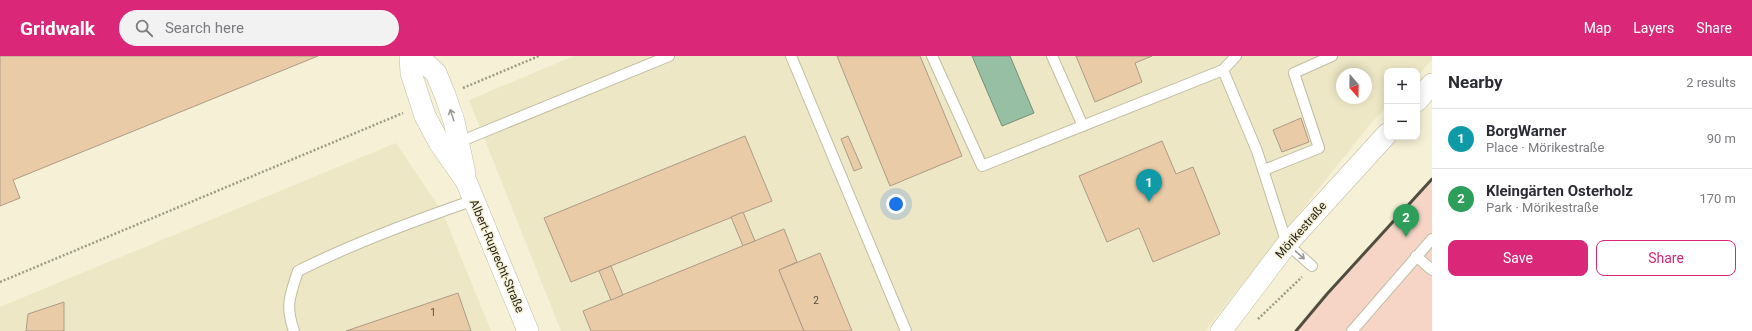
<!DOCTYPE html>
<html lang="en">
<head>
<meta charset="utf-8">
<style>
  :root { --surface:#fff; --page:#f2f2f3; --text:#2b2b33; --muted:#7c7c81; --line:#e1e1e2; --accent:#db2777 }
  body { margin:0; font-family:Roboto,sans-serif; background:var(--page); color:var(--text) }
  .controls { position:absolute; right:12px; top:12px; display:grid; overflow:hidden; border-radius:8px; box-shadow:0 2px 10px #0003 }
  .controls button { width:36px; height:36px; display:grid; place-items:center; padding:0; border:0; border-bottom:1px solid var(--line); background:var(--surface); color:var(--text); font:20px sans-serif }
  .compass { position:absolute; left:1336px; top:12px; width:36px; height:36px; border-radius:50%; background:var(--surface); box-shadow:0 2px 10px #0003; rotate:160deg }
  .you { position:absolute; left:896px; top:148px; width:14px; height:14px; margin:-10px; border:3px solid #fff; border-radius:50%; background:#1a73e8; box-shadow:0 0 0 6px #1a73e833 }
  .badge { display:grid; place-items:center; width:26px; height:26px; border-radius:50%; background:var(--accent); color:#fff; font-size:13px; font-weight:700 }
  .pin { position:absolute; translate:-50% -33px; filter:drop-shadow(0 1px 2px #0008) }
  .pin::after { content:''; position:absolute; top:21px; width:14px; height:12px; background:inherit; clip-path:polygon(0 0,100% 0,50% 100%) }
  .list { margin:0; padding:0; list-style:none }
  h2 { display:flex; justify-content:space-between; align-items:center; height:52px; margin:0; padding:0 16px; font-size:17px }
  h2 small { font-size:13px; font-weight:400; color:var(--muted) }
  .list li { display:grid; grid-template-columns:26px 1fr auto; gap:12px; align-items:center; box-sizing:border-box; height:60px; padding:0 16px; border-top:1px solid var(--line) }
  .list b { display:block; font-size:15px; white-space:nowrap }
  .list p { margin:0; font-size:13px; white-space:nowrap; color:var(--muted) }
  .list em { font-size:13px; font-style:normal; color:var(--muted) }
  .actions { display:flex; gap:8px; padding:12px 16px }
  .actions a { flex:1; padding:9px 0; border:1px solid var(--accent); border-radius:8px; text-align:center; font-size:14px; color:var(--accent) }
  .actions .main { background:var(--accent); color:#fff }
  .icon { flex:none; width:22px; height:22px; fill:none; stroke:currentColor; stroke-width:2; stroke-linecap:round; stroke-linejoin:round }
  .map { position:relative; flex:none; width:1432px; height:275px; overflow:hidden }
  header { display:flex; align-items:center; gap:24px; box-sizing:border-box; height:56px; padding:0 20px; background:var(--accent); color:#fff }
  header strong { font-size:19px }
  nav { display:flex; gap:22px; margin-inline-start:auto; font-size:14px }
  .search { width:280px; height:36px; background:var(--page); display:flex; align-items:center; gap:10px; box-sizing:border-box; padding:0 14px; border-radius:22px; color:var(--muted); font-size:15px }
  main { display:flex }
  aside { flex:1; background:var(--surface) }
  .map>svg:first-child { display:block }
  .built { fill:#ede7c5; fill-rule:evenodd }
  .green { fill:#f6d4c6 }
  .water { fill:#97bfa3; stroke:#748f78 }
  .building { fill:#e9cba7; stroke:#ad9b87 }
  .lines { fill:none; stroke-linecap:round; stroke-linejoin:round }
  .service-casing { stroke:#c1bda3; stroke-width:12 }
  .minor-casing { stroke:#c1bda3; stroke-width:22 }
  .path { stroke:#9d9a86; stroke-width:2.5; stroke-dasharray:2 2; stroke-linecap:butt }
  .service { stroke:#fff; stroke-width:10 }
  .minor { stroke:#fff; stroke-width:21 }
  .rail { stroke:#514e40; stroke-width:3 }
  .oneway { stroke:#9b9a96 }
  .labels { text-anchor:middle; stroke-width:3; stroke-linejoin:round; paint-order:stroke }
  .number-label { font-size:10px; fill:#534a3a }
  .street-label { font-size:12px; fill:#211f15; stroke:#f6f1d6 }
</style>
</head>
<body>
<header>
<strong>Gridwalk</strong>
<div class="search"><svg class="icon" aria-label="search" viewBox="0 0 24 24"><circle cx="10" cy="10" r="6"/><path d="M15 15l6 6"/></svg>Search here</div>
<nav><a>Map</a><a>Layers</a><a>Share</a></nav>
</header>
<main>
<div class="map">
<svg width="1432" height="275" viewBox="0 0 1432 275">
  <rect width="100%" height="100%" fill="#f6f1d6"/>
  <!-- built -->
  <g class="built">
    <path d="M574 0H1432V4L1417 20V15H1387V51L1371 67 1205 275H561L469 44ZM1342 18H1366V42H1342Z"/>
    <path d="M396 87 443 157 491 275H0V251Z"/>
  </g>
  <!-- green -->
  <path class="green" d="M1432 123V275H1296L1327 238Z"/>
  <!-- water -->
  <path class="water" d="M972 0H1010L1034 57 1002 70Z"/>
  <!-- building -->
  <g class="building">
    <path d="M0 0H318L13 124 20 142 0 150Z"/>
    <path d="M837 0H920L962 100 890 130Z"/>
    <path d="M1076 0H1152L1135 7 1142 26 1095 46Z"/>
    <path d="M1301 62 1309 86 1282 96 1273 74Z"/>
    <path d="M745 80 772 145 571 226 544 162Z"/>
    <path d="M848 80 862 112 854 115 841 83Z"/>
    <path d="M1162 85 1176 118 1193 111 1220 178 1153 206 1139 172 1107 186 1079 120Z"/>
    <path d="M743 156 755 185 743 190 731 161Z"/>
    <path d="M784 173 797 206 779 214 804 275H591L583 255Z"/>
    <path d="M820 197 852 275H804L779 214Z"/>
    <path d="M611 210 623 239 611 244 599 215Z"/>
    <path d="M458 237 471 275H346Z"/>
    <path d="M64 246V275H26L28 258Z"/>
  </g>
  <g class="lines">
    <defs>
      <g id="service">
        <path d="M791 0 906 275"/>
        <path d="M932 0 982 110 1223 14 1257 95 1287 188 1312 210"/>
        <path d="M1052 0 1083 70"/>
        <path d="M1223 14 1236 0"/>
        <path d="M459 86 669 0"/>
        <path d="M1264 114 1319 92 1294 17 1332 0"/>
        <path d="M1416 200 1432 214"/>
        <path d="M294 275C285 250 290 239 298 215 354 187 414 165 474 144"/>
        <path d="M1352 275 1432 183"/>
      </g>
      <g id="minor">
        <path d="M410 0 411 17 425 60 440 88 466 125 528 275"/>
        <path d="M414 0 425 7 436 17 445 39 454 65 465 118"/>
        <path d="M1417 45 1432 28"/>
        <path d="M1221 275 1287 188 1387 78"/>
      </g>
    </defs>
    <!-- service casing -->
    <use href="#service" class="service-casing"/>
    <!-- minor casing -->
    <use href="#minor" class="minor-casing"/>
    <!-- path -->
    <g class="path">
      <path d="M463 32 539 0"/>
      <path d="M0 226 403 57"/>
      <path d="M1258 263 1302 221"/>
    </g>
    <!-- service -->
    <use href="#service" class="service"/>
    <!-- minor -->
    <use href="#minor" class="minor"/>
    <!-- rail -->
    <path class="rail" d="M1296 275 1327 238 1432 123"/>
  </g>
  <!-- one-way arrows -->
  <defs><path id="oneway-shaft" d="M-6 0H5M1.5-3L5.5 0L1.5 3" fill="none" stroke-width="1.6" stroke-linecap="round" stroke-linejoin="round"/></defs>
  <g class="oneway">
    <use href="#oneway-shaft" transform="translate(452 59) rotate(-108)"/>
    <use href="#oneway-shaft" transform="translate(1300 199) rotate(41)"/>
  </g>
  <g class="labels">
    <!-- number labels -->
    <g class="number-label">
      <text x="816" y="248">2</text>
      <text x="433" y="260">1</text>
    </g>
    <!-- street labels -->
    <g class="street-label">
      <text transform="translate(1301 174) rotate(-49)" y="4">Mörikestraße</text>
      <text transform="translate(497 200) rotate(67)" y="4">Albert-Ruprecht-Straße</text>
    </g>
  </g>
</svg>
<div class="controls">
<button>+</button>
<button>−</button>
</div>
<svg class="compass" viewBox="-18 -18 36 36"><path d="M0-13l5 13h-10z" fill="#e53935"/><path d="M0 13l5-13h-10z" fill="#7c7c81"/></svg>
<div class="you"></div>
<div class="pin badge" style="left:1149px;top:146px;background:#0f9aa8">1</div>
<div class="pin badge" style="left:1406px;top:181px;background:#2e9e5b">2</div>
</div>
<aside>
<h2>Nearby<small>2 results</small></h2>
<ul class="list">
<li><span class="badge" style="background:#0f9aa8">1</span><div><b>BorgWarner</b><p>Place · Mörikestraße</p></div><em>90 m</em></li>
<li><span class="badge" style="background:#2e9e5b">2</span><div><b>Kleingärten Osterholz</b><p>Park · Mörikestraße</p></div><em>170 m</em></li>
</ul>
<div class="actions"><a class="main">Save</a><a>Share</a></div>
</aside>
</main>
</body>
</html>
